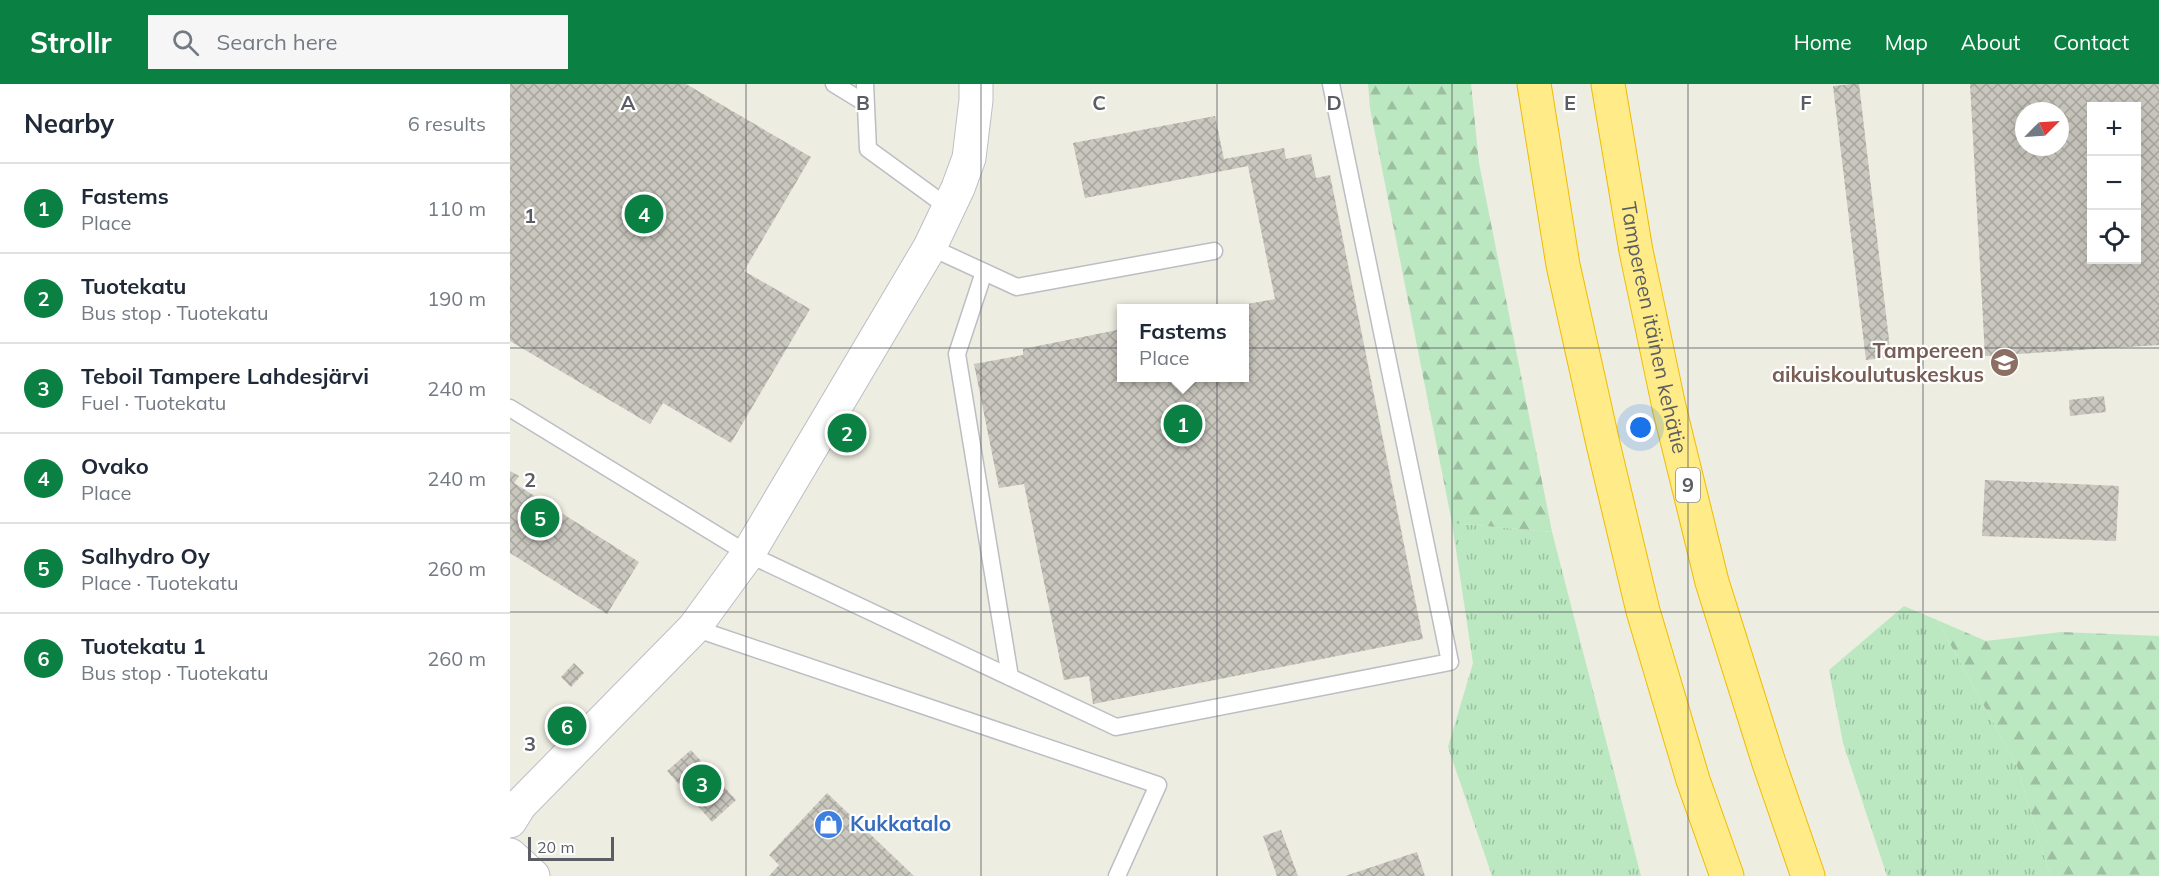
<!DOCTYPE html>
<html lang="en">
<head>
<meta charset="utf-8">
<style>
  :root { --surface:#fff; --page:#f6f6f7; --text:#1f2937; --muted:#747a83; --line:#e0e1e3; --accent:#0b8043 }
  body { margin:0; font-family:Mulish,sans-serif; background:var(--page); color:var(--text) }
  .controls { position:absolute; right:18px; top:18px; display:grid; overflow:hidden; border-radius:0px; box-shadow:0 6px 24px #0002 }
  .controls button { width:54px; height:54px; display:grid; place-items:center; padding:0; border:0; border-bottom:2px solid var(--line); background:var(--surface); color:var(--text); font:30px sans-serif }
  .compass { position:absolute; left:1505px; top:18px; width:54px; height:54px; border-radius:50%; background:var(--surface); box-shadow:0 6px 24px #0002; rotate:66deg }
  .scale { position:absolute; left:18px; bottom:15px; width:86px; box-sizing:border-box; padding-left:6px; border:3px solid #5a5d64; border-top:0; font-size:16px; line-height:21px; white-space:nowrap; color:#5a5d64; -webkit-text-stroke:4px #fff; paint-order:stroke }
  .you { position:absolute; left:1131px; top:344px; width:21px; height:21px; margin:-15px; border:4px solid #fff; border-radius:50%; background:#1a73e8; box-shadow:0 0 0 9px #1a73e833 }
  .badge { display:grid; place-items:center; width:39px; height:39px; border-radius:50%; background:var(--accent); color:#fff; font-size:20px; font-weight:700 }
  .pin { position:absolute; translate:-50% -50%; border:3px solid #fff; box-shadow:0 2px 6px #0006 }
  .popup { position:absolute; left:607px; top:220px; width:132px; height:78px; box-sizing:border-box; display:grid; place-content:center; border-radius:0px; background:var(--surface); filter:drop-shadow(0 2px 4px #0005); font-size:20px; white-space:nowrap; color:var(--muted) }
  .popup b { font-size:22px; color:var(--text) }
  .popup::after { content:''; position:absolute; left:50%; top:100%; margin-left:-12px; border:12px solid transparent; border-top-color:var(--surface) }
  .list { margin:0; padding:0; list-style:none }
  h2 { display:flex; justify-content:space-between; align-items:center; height:78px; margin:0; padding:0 24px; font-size:26px }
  h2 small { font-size:20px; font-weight:400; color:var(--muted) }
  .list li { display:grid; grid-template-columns:39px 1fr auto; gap:18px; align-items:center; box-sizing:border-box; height:90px; padding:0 24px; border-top:2px solid var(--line) }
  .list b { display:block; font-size:22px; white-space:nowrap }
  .list p { margin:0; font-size:20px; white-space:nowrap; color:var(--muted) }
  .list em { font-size:20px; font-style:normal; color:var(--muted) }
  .icon { flex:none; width:33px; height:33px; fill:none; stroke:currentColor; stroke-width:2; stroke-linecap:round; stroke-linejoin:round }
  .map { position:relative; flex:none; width:1649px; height:792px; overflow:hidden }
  header { display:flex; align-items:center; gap:36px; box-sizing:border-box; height:84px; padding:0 30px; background:var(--accent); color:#fff }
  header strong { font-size:28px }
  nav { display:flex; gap:33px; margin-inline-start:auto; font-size:21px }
  .search { width:420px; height:54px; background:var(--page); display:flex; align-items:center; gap:15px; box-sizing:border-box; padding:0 21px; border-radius:0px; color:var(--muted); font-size:22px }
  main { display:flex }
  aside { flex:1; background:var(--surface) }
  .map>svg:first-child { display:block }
  .grass { fill:url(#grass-tufts) }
  .forest { fill:url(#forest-firs) }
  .building { fill:url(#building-cross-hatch); fill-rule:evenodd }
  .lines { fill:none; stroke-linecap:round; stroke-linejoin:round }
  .service-casing { stroke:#bcbec4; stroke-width:19 }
  .tertiary-casing { stroke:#bcbec4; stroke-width:35 }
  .secondary-casing { stroke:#bcbfc6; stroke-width:35 }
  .motorway-casing { stroke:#f0bc00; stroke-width:35 }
  .service { stroke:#fff; stroke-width:16 }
  .tertiary { stroke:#fff; stroke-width:33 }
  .secondary { stroke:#fff; stroke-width:33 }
  .motorway { stroke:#ffec88; stroke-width:33 }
  .grid { fill:none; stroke:#5a5d64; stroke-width:1.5; stroke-opacity:0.55 }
  .labels { text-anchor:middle; stroke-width:4.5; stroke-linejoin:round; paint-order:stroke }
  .shield { fill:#fff; stroke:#8c8e92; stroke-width:1.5 }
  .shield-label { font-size:20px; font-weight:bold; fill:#5a5d64 }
  .street-label { font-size:21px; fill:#5a5d64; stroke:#fff }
  .education-label { font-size:21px; font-weight:bold; fill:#785e54; stroke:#fff; text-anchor:end }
  .shop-label { font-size:21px; font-weight:bold; fill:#366cbe; stroke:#fff; text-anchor:start }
  .grid-label { font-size:20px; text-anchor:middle; font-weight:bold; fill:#5a5d64; stroke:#fff; stroke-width:4.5; stroke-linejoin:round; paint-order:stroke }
</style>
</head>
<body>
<header>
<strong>Strollr</strong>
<div class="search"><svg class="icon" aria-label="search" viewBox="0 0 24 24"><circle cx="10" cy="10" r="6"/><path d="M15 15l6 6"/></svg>Search here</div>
<nav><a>Home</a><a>Map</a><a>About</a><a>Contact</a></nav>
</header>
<main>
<aside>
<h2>Nearby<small>6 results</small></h2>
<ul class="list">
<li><span class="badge">1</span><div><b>Fastems</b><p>Place</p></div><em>110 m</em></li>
<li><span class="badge">2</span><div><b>Tuotekatu</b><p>Bus stop · Tuotekatu</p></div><em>190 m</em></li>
<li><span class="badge">3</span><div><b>Teboil Tampere Lahdesjärvi</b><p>Fuel · Tuotekatu</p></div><em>240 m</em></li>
<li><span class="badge">4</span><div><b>Ovako</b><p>Place</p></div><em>240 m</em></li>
<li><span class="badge">5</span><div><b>Salhydro Oy</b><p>Place · Tuotekatu</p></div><em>260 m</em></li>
<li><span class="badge">6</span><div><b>Tuotekatu 1</b><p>Bus stop · Tuotekatu</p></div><em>260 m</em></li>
</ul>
</aside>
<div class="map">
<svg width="1649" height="792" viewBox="0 0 1649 792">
  <defs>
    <pattern id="grass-tufts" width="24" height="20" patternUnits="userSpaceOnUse" patternTransform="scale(1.5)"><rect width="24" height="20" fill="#bbe8c0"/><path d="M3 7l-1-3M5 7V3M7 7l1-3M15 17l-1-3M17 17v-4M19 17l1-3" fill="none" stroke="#9bbfa0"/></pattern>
    <pattern id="forest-firs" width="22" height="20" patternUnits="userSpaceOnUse" patternTransform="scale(1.5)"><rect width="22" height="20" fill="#bbe8c0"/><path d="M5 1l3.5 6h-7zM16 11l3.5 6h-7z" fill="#9bbfa0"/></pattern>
    <pattern id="building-cross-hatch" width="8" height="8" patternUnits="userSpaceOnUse" patternTransform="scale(1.5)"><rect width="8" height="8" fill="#c9c7be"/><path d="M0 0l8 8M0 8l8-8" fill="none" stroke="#a6a59e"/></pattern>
  </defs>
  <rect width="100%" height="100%" fill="#eeede1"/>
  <!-- grass -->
  <g class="grass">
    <path d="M942 439 1042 448 1131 792H982L938 663 963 579Z"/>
    <path d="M1394 522 1427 536 1507 682 1540 792H1377L1333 659 1319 586Z"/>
  </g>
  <!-- forest -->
  <g class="forest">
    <path d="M858 0H961L969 79 1042 448 942 439 860 24Z"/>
    <path d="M1427 536 1476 557 1551 548 1649 552V792H1540L1507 682Z"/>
  </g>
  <!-- building -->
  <g class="building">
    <path d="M0 0H176L301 73 234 187 300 225 221 359 153 319 140 340 0 257Z"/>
    <path d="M1342 0H1349L1381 273 1356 276 1323 2Z"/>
    <path d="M1460 0H1649V261L1475 272ZM1582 22H1626V176H1582ZM1514 27H1550V63H1514Z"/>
    <path d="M705 32 714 75 774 64 776 75 801 70 806 94 820 91 913 555 583 620 579 592 554 596 514 400 489 404 464 280 513 271V265L612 245V294H734V224L721 223 765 215 738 82 575 114 563 59Z"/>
    <path d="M1594 312 1596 328 1560 332 1559 316Z"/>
    <path d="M0 387 9 392 4 399 129 478 97 530 0 469Z"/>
    <path d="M1475 396 1609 402 1606 457 1472 452Z"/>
    <path d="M64 579 74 589 61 603 51 593Z"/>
    <path d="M181 666 226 716 202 738 157 687Z"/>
    <path d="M317 709 404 792H259L269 781 259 771Z"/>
    <path d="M771 746 788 792H767L753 752Z"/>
    <path d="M907 768 915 792H835Z"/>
  </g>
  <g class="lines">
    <defs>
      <g id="service">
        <path d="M324 0 355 19"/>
        <path d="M355 0 358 65 439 124"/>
        <path d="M420 163 507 203 704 167"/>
        <path d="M474 188 447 270 500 593"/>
        <path d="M0 324 238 470 606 643 940 578 821 0"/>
        <path d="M184 544 648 701 607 792"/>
      </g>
      <path id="tertiary" d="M0 737 10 721 184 544 238 470 420 163 448 104 459 74 466 16V0"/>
      <path id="secondary" d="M0 771 23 792"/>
      <g id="motorway">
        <path d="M1024 0 1053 181 1093 360 1133 527 1183 696 1217 792"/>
        <path id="s1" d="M1098 0 1126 167 1159 323 1202 498 1258 676 1298 792"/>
      </g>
    </defs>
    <!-- service casing -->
    <use href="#service" class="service-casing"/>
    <!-- tertiary casing -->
    <use href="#tertiary" class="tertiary-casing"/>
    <!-- secondary casing -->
    <use href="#secondary" class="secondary-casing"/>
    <!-- motorway casing -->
    <use href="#motorway" class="motorway-casing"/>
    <!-- service -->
    <use href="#service" class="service"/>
    <!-- tertiary -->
    <use href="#tertiary" class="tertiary"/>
    <!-- secondary -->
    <use href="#secondary" class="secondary"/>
    <!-- motorway -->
    <use href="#motorway" class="motorway"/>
  </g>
  <!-- grid -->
  <path class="grid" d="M236 0V792M471 0V792M707 0V792M942 0V792M1178 0V792M1413 0V792M0 264H1649M0 528H1649"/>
  <!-- icons -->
  <defs>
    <symbol id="school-disc" viewBox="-11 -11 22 22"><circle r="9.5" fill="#8d6e63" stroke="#fff"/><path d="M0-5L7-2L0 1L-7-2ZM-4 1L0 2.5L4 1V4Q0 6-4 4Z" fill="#fff"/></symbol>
    <symbol id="shop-disc" viewBox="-11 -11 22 22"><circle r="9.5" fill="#3f7fe0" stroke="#fff"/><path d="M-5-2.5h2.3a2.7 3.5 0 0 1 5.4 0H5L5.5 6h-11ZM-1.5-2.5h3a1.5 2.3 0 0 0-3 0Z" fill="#fff"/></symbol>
  </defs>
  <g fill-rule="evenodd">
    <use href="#school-disc" x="1478" y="262" width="33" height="33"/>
    <use href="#shop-disc" x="302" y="724" width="33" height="33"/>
  </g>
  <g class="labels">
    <!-- shield labels -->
    <rect class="shield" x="1166" y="384" width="24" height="34" rx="4.5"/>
    <g class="shield-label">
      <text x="1178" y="408">9</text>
    </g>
    <!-- street labels -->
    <g class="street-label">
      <text dy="7" stroke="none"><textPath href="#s1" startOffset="248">Tampereen itäinen kehätie</textPath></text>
    </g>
    <!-- education labels -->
    <g class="education-label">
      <text x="1474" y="274">Tampereen<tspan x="1474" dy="24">aikuiskoulutuskeskus</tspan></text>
    </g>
    <!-- shop labels -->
    <g class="shop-label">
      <text x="340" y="747">Kukkatalo</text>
    </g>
  </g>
  <g class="grid-label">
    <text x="118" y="26">A</text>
    <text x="353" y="26">B</text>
    <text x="589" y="26">C</text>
    <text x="824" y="26">D</text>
    <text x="1060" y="26">E</text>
    <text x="1296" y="26">F</text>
    <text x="20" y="139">1</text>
    <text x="20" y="403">2</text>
    <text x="20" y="667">3</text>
  </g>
</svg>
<div class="controls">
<button>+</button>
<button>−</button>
<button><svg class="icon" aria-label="locate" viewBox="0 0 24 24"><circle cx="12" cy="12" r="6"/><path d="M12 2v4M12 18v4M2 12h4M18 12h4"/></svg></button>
</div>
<svg class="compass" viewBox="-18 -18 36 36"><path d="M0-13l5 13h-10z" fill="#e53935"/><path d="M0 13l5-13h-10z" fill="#747a83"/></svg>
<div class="scale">20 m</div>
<div class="you"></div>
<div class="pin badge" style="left:673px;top:340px">1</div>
<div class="popup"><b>Fastems</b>Place</div>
<div class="pin badge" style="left:337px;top:349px">2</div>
<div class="pin badge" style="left:192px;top:700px">3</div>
<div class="pin badge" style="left:134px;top:130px">4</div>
<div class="pin badge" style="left:30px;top:434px">5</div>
<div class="pin badge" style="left:57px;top:642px">6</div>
</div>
</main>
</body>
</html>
